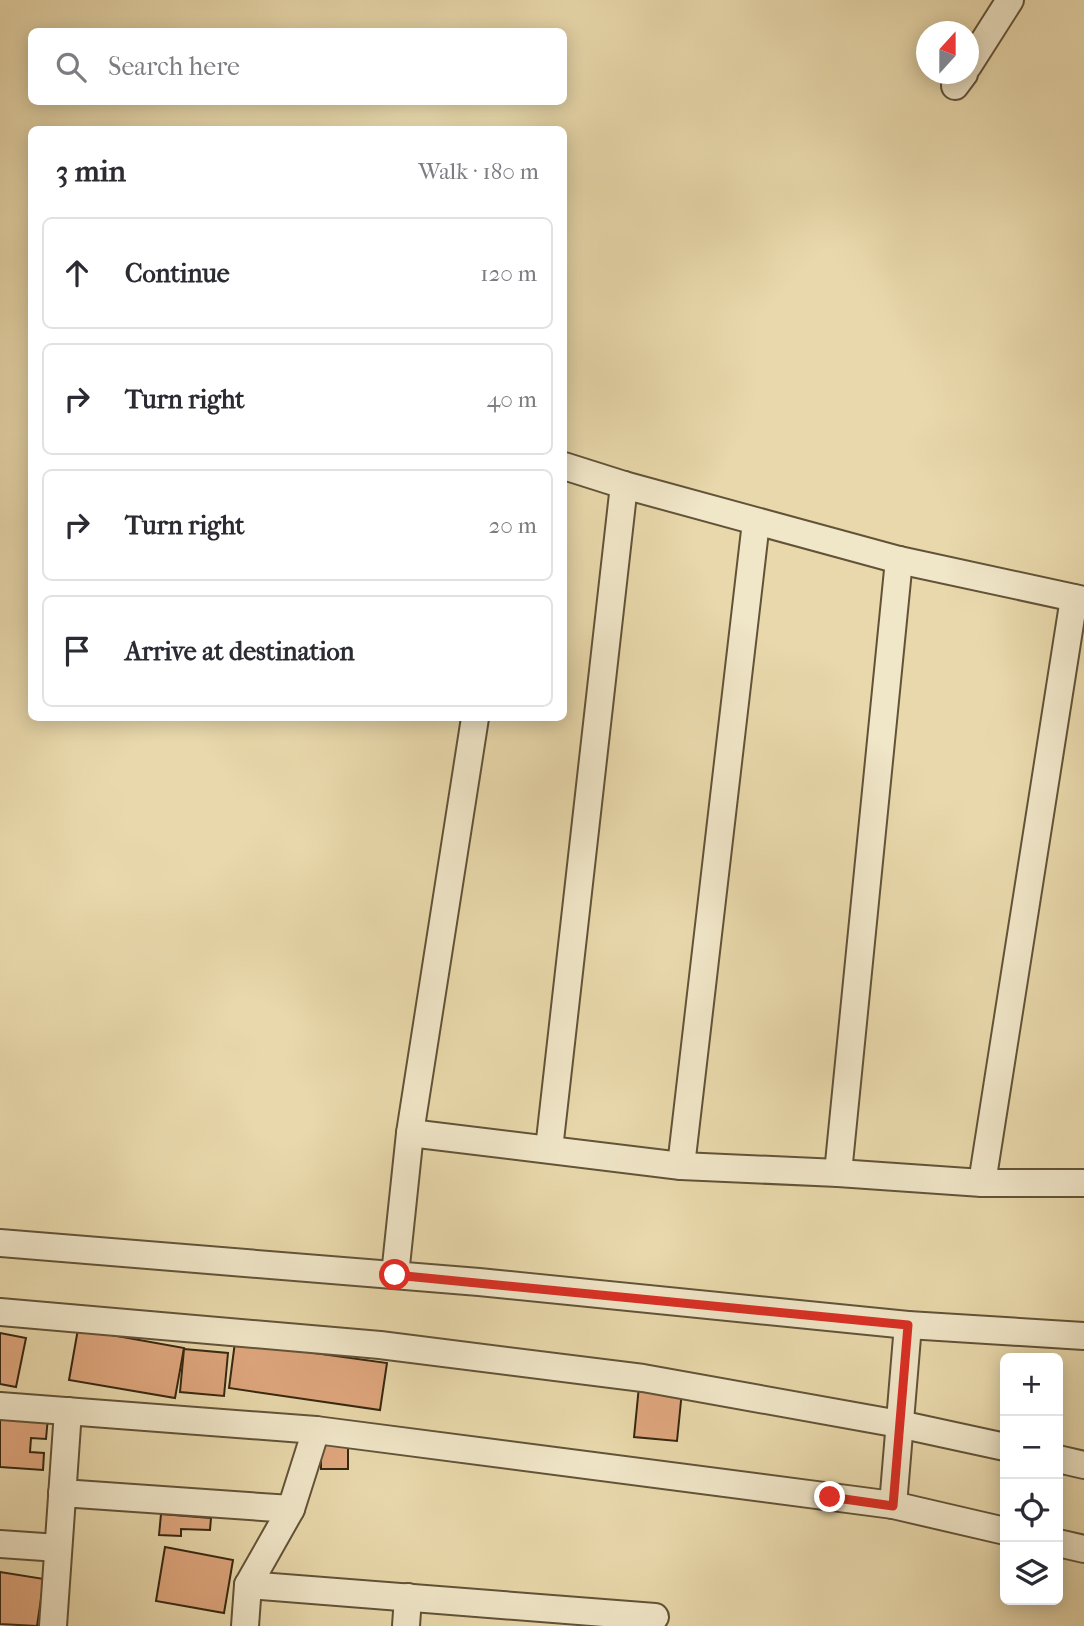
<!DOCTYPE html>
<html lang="en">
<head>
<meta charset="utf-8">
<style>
  :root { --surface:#fff; --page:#f7f7f7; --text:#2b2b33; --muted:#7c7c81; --line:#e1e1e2 }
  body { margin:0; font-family:"IM FELL French Canon",serif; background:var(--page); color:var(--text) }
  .controls { position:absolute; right:21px; bottom:21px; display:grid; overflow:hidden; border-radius:10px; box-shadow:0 4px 18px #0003 }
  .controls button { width:63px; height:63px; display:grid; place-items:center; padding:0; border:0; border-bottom:2px solid var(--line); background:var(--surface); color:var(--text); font:35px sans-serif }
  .compass { position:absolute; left:916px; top:21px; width:63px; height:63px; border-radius:50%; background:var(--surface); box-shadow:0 4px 18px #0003; rotate:21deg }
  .stop { position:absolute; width:21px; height:21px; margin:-16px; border:5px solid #d93025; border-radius:50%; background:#fff }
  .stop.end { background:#d93025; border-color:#fff; box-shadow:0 2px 7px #0008 }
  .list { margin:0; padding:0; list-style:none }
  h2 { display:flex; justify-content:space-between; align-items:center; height:91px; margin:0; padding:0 28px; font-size:30px }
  h2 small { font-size:23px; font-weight:400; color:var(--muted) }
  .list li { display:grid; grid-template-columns:46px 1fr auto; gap:21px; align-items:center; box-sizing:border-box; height:112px; margin:0 14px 14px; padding:0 14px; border:2px solid var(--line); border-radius:10px }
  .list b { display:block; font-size:26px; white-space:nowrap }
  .list em { font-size:23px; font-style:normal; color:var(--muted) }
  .icon { flex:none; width:38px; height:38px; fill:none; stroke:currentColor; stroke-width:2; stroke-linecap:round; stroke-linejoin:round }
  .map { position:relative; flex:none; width:1084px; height:1626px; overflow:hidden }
  .search { position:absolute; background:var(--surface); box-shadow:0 4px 18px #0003; left:28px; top:28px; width:539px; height:77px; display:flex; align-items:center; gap:18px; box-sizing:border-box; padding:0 24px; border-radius:10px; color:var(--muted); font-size:26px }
  .panel { position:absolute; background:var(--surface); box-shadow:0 4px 18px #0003; left:28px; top:126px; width:539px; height:595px; border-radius:10px }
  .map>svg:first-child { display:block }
  .building { fill:#dfa67d; stroke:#362711; stroke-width:2 }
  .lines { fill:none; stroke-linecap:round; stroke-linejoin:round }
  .minor-casing { stroke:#625338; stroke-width:30 }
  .minor { stroke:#f0e6c8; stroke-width:26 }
  .route { stroke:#d93025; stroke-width:9 }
</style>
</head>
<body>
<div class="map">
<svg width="1084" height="1626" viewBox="0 0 1084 1626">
  <rect width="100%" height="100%" fill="#e8d8ab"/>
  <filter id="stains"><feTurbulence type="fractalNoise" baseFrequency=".00286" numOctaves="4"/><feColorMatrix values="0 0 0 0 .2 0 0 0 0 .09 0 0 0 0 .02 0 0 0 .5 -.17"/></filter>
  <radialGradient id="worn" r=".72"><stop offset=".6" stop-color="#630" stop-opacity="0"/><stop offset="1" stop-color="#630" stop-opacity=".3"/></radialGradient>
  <!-- building -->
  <g class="building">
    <path d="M78 1329 184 1348 175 1398 69 1380Z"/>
    <path d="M0 1333 26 1338 16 1387 0 1384Z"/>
    <path d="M235 1342 387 1363 380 1410 229 1388Z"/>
    <path d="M184 1349 228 1353 224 1396 180 1392Z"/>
    <path d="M639 1386 682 1391 677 1441 634 1437Z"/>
    <path d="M0 1414 48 1417 46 1439 31 1438 30 1452 44 1453 43 1470 0 1467Z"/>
    <rect x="321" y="1442" width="27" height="27"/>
    <path d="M161 1514 211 1518 210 1530 181 1529V1536L159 1535Z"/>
    <path d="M165 1547 233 1560 224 1613 156 1601Z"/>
    <path d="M0 1572 44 1579 37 1626 0 1624Z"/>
  </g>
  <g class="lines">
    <defs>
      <g id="minor">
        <path d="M968 66 1010 0"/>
        <path d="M955 86 964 74"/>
        <path d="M564 466 624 485 899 560 1084 600"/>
        <path d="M410 1133 681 1166 838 1173 982 1183H1084"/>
        <path d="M549 1149 624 485"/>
        <path d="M681 1166 756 522"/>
        <path d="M838 1173 899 560"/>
        <path d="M982 1183 1074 598"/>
        <path d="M0 1243 479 1282 908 1325 1084 1336"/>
        <path d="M395 1275 410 1133 475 718"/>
        <path d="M0 1312 380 1345 643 1378 899 1424 1005 1447"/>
        <path d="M0 1406 316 1430 893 1505 1005 1531"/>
        <path d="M1058 1459 1084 1465"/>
        <path d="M62 1493 291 1509 316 1430"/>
        <path d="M893 1505 908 1325"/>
        <path d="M1058 1543 1084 1549"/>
        <path d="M0 1544 58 1548"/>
        <path d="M248 1585 655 1617"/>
        <path d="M53 1626 68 1411"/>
        <path d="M245 1626 248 1585 291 1509"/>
        <path d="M406 1626 408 1597"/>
      </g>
    </defs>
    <!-- minor casing -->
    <use href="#minor" class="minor-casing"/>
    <!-- minor -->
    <use href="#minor" class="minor"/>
  </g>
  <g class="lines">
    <!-- route -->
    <path class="route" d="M395 1275 908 1325 893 1506 830 1497"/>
  </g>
  <rect width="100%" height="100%" filter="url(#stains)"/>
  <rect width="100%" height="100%" fill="url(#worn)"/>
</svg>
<div class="controls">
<button>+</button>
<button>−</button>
<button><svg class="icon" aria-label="locate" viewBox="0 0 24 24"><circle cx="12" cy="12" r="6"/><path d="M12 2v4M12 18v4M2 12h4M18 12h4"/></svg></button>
<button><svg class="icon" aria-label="layers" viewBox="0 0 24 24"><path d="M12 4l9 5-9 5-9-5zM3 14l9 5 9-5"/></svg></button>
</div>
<svg class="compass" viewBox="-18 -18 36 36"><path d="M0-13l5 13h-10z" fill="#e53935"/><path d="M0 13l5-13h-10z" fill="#7c7c81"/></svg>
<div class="stop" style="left:395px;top:1275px"></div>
<div class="stop end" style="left:830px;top:1497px"></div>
<div class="search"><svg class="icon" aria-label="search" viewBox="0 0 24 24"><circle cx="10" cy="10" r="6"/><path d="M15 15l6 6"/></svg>Search here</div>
<section class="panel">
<h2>3 min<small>Walk · 180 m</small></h2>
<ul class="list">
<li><svg class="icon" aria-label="ahead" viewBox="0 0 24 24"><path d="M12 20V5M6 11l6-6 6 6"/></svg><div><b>Continue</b></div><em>120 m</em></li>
<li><svg class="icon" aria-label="right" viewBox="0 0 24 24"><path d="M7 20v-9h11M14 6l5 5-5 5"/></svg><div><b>Turn right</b></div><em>40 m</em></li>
<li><svg class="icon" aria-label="right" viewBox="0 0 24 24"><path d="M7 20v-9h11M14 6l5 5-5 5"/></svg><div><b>Turn right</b></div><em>20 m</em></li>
<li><svg class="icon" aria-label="arrive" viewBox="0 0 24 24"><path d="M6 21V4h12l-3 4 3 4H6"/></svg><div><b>Arrive at destination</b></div></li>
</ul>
</section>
</div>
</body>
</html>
